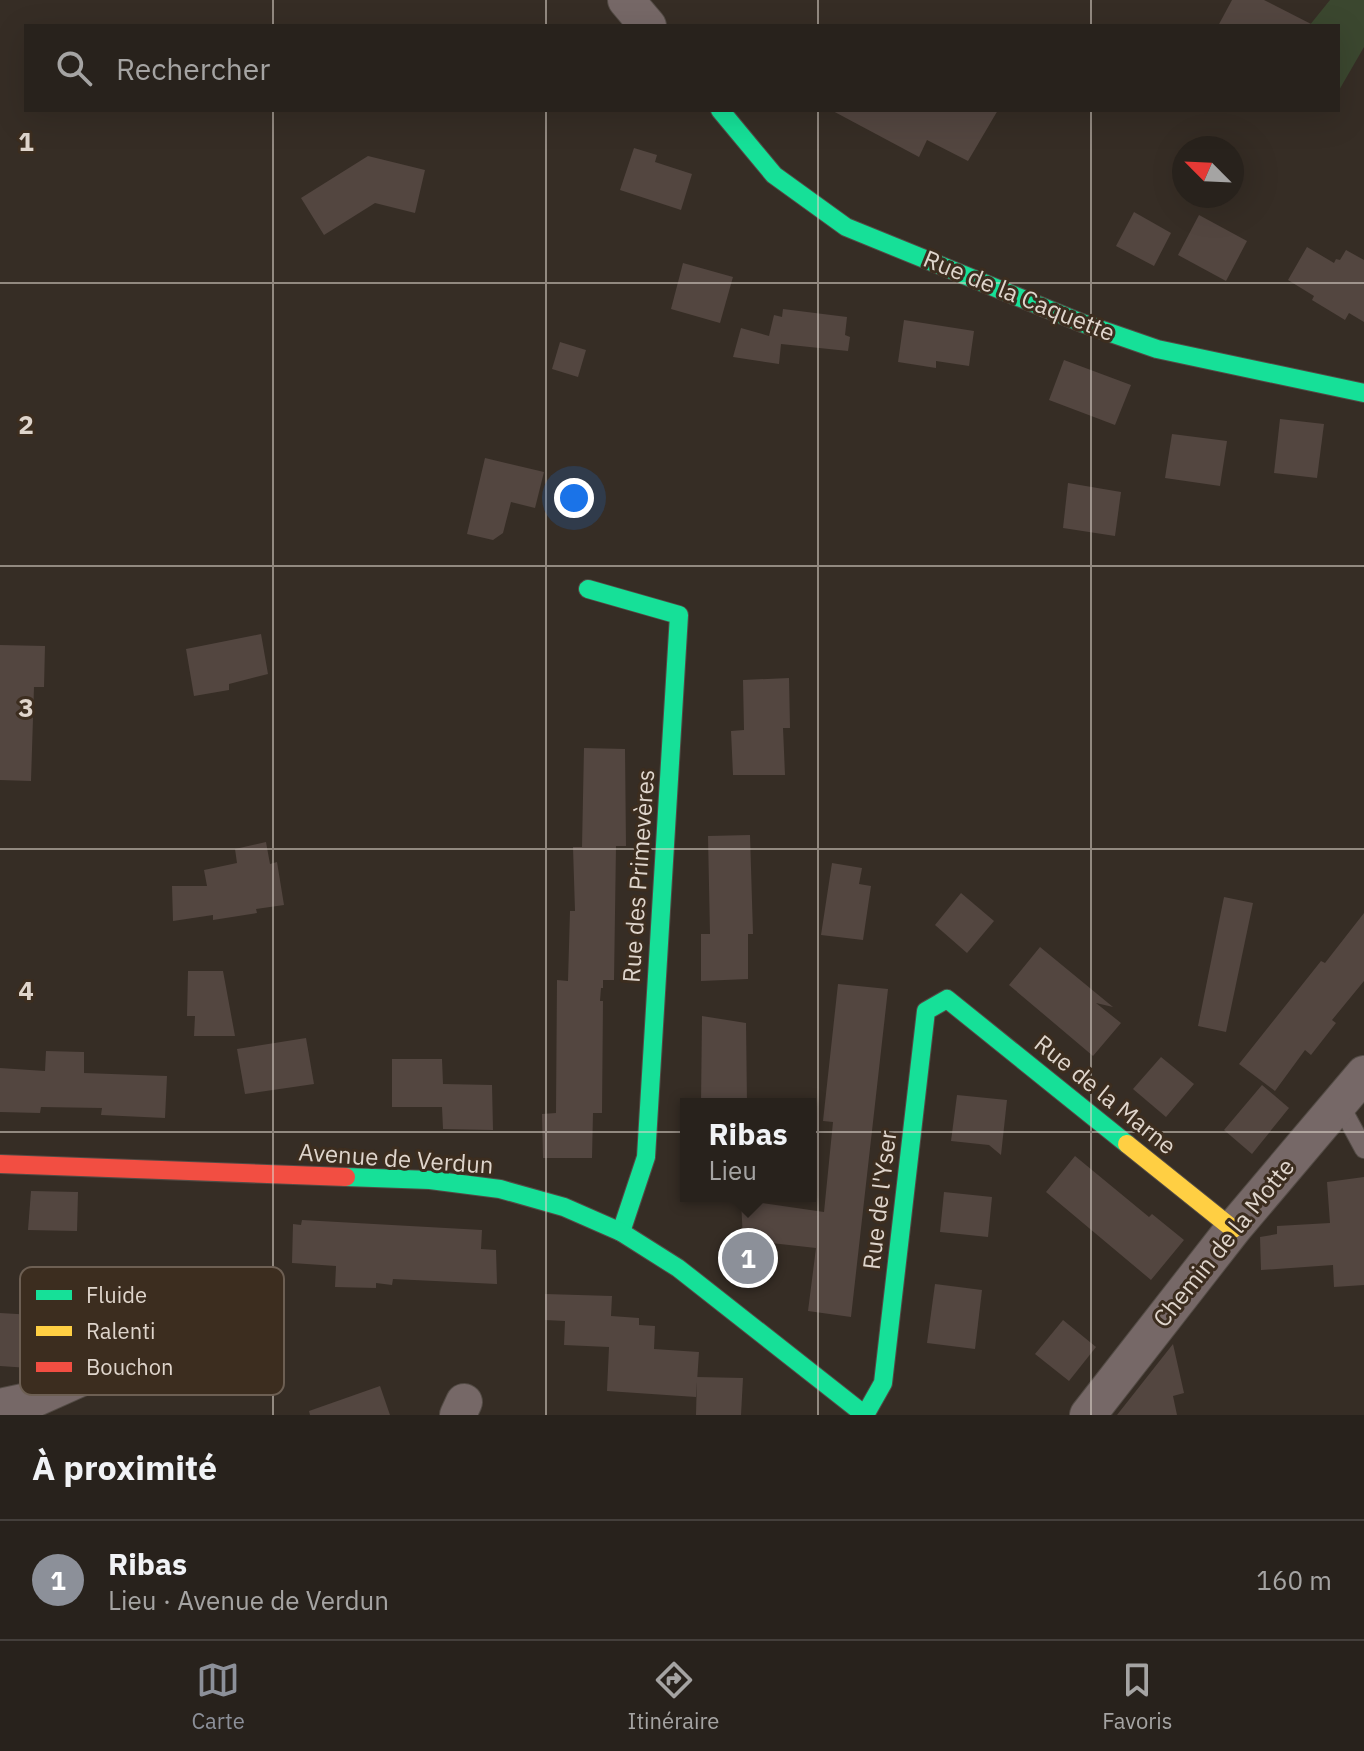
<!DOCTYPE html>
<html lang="fr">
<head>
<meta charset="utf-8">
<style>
  :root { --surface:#28221c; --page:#302a25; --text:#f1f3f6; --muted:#a5a4a3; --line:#443f3b; --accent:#8c9099 }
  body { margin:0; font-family:"IBM Plex Sans",sans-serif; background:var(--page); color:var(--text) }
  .compass { position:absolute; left:1172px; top:136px; width:72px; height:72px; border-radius:50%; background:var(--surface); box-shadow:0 8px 32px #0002; rotate:294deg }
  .you { position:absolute; left:574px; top:498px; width:28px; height:28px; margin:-20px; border:6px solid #fff; border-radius:50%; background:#1a73e8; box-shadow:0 0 0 12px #1a73e833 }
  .badge { display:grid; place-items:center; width:52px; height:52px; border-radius:50%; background:var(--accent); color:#fff; font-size:26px; font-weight:700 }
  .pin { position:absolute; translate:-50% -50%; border:4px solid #fff; box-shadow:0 2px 8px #0006 }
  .popup { position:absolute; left:680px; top:1098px; width:136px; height:104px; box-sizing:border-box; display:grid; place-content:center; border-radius:0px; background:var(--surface); filter:drop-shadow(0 2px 6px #0005); font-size:26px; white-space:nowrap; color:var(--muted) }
  .popup b { font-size:30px; color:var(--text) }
  .popup::after { content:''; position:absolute; left:50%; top:100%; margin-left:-16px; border:16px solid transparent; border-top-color:var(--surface) }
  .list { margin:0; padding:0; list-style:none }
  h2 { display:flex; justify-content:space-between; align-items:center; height:104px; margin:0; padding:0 32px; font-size:34px }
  h2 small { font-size:26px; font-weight:400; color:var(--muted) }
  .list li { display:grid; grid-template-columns:52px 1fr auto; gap:24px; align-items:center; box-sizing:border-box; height:120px; padding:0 32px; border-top:2px solid var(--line) }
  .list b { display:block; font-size:30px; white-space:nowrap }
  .list p { margin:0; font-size:26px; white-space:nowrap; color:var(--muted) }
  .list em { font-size:26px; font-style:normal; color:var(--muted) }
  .icon { flex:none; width:44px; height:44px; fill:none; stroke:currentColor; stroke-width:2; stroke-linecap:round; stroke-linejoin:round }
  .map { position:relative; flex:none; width:1364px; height:1415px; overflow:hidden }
  .search { position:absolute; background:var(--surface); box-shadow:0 8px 32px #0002; left:24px; right:24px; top:24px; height:88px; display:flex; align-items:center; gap:20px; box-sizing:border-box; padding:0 28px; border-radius:0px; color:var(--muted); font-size:30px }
  .sheet { height:224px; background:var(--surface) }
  nav { display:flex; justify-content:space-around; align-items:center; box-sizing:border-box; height:112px; border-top:2px solid var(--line); background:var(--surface); font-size:22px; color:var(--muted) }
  nav a { display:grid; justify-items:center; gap:4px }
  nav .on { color:var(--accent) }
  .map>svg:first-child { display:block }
  .green { fill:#3b472f }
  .building { fill:#534640 }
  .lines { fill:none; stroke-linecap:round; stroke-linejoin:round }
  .lane-casing { stroke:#534b45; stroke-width:20 }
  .street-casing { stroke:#534b45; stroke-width:38 }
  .fast-casing { stroke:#534b45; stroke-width:20 }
  .slow-casing { stroke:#534b45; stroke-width:20 }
  .jam-casing { stroke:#534b45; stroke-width:20 }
  .lane { stroke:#766867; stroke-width:18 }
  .street { stroke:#766867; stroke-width:36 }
  .fast { stroke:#16e098; stroke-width:18 }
  .slow { stroke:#ffcf43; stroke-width:18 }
  .jam { stroke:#f24e42; stroke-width:18 }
  .grid { fill:none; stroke:#dfd5cc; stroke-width:2; stroke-opacity:0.55 }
  .labels { text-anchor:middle; stroke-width:6; stroke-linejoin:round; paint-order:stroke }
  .street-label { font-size:24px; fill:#dfd5cc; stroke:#3c2d1f }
  .key { fill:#3c2d1f; stroke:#6d5f53; stroke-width:2 }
  .key-label { font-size:22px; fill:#dfd5cc }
  .grid-label { font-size:26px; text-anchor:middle; font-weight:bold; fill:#dfd5cc; stroke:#3c2d1f; stroke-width:6; stroke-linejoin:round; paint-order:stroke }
</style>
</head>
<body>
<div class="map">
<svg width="1364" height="1415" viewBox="0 0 1364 1415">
  <rect width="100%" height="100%" fill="#362d25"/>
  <!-- green -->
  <path class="green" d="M1330 0H1364V47L1338 92V26H1309Z"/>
  <!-- building -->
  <g class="building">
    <path d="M1232 0H1264L1315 26H1218Z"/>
    <path d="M831 110H998L968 161 927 140 919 157Z"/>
    <path d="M634 148 657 155 655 162 692 174 681 210 620 190Z"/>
    <path d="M368 156 425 170 415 213 375 203 324 235 301 198Z"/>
    <path d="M1134 212 1171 233 1154 266 1116 246Z"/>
    <path d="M1199 215 1247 241 1226 281 1178 255Z"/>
    <path d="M1307 247 1334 263 1336 259 1340 260 1346 250 1364 260V322L1349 313 1345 320 1312 300 1314 296 1288 280Z"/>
    <path d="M683 263 733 277 720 323 671 309Z"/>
    <path d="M783 309 847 317 845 335 850 337 848 351 781 344 779 364 733 357 741 328 769 336 774 315 782 317Z"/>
    <path d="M904 320 974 331 969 366 936 361V368L898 362Z"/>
    <path d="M560 342 586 350 578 377 552 369Z"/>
    <path d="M1064 360 1131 385 1115 425 1049 400Z"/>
    <path d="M1280 419 1324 424 1317 478 1274 473Z"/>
    <path d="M1172 434 1227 441 1220 486 1165 478Z"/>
    <path d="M485 458 544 472 535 508 511 502 503 533 493 540 467 534Z"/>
    <path d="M1068 483 1121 492 1115 536 1063 528Z"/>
    <path d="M261 634 268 674 229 684V690L194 696 186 649Z"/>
    <path d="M0 645 45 646 44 687H34L31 781 0 780Z"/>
    <path d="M789 678 790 728H783L785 775H733L731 731 744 730 743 680Z"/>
    <path d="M584 748 625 749 626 846H616L614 980H603V988H601L600 1001H603L602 1113H593L592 1158H543L542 1114 556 1113 557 980 568 981 570 911H575L573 847H582Z"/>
    <path d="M750 835 753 934H748V979L701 981V934H710L708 836Z"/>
    <path d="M266 842 270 864 277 862 284 905 256 909 257 913 213 920V915L173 921 172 886H207L204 870 237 863 235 849Z"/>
    <path d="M832 863 862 868 859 884 871 886 863 940 821 935Z"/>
    <path d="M961 893 994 921 967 953 935 925Z"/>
    <path d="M1224 897 1253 903 1226 1032 1198 1026Z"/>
    <path d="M1364 913V981L1332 1020 1336 1023 1311 1055 1305 1050 1275 1091 1239 1064 1321 961 1325 963Z"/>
    <path d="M1040 947 1113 1007 1096 1003 1121 1023 1093 1056 1009 985Z"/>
    <path d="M188 971H223L235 1036H194L195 1016H187Z"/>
    <path d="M838 984 888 989 851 1317 808 1311 816 1248 743 1240 741 1200 824 1212 833 1122 823 1121Z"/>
    <path d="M702 1016 746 1023 747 1104H701Z"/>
    <path d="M306 1038 314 1084 245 1094 237 1049Z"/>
    <path d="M46 1051 84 1052V1073L167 1076 165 1118 101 1115 102 1108 41 1107 40 1113 0 1112V1068L45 1071Z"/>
    <path d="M1161 1057 1194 1084 1166 1117 1133 1089Z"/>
    <path d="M392 1059H442L443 1084 492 1085 493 1130 443 1129 442 1107H392Z"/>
    <path d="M1262 1085 1289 1108 1252 1154 1224 1130Z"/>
    <path d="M957 1095 1007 1100 1001 1155 989 1145 951 1141Z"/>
    <path d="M1075 1156 1149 1217 1152 1214 1184 1240 1151 1280 1046 1192Z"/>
    <path d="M1364 1177V1285L1334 1287 1333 1265 1261 1270 1260 1237 1277 1234V1226L1330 1223 1327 1182Z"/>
    <path d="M31 1191 78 1192 77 1231 28 1230Z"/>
    <path d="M944 1192 992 1197 988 1237 940 1232Z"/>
    <path d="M302 1220 482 1230 481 1249 496 1250 497 1284 393 1279 392 1285 376 1283V1288L335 1287 336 1266 292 1263 293 1224 301 1225Z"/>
    <path d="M263 1280 273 1362 270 1363 272 1380 228 1388 222 1352 228 1351 221 1285Z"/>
    <path d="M935 1284 982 1290 975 1349 927 1343Z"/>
    <path d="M545 1294 612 1296 611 1316 639 1318V1325L655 1326 654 1349 699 1352 696 1397 607 1391 609 1347 564 1345 565 1321 545 1320Z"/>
    <path d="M0 1313 51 1316 48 1360 29 1359V1368L0 1366Z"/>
    <path d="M1063 1320 1096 1347 1069 1381 1035 1354Z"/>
    <path d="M1173 1344 1184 1393 1173 1396 1177 1415H1117Z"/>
    <path d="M697 1377 743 1378 741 1415H696Z"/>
    <path d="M380 1386 390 1415H310L309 1411Z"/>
  </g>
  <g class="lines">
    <defs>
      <path id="lane" d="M1339 1103 1364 1149"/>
      <g id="street">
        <path d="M626 0 648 26"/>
        <path d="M0 1407 32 1400 119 1361 170 1357"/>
        <path d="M458 1415 464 1402"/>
        <path d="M1088 1415 1233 1229 1364 1074"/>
      </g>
      <g id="fast">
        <path d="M720 110 774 175 846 227 1082 323 1157 349 1364 393"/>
        <path d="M588 589 679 615 646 1157 621 1232"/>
        <path d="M346 1177 430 1180 500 1189 564 1207 621 1232 678 1268 865 1415"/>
        <path d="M865 1415 883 1383 926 1011 947 999 1127 1144"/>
      </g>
      <path id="slow" d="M1127 1144 1233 1229"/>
      <path id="jam" d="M0 1164 346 1177"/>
    </defs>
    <!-- lane casing -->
    <use href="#lane" class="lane-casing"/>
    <!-- street casing -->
    <use href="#street" class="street-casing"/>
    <!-- fast casing -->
    <use href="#fast" class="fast-casing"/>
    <!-- slow casing -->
    <use href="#slow" class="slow-casing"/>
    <!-- jam casing -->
    <use href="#jam" class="jam-casing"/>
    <!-- lane -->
    <use href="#lane" class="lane"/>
    <!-- street -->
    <use href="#street" class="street"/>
    <!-- fast -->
    <use href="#fast" class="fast"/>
    <!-- slow -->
    <use href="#slow" class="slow"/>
    <!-- jam -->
    <use href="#jam" class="jam"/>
  </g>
  <!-- grid -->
  <path class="grid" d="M273 0V26M546 0V26M818 0V26M1091 0V26M273 110V1415M546 110V1415M818 110V1415M1091 110V1415M0 283H1364M0 566H1364M0 849H1364M0 1132H1364"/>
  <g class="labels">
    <!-- street labels -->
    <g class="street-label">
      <text transform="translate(1019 296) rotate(22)" y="8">Rue de la Caquette</text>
      <text transform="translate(639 876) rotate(-86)" y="8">Rue des Primevères</text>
      <text transform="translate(1105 1095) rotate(39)" y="8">Rue de la Marne</text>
      <text transform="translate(396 1159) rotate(4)" y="8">Avenue de Verdun</text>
      <text transform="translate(880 1200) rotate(-83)" y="8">Rue de l'Yser</text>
      <text transform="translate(1224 1243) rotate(-51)" y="8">Chemin de la Motte</text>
    </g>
  </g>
  <!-- legend -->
  <rect x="20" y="1267" width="264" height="128" rx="12" class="key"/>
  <rect x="36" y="1290" width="36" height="10" fill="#16e098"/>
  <rect x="36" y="1326" width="36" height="10" fill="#ffcf43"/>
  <rect x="36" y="1362" width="36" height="10" fill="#f24e42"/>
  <g class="key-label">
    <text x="86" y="1303">Fluide</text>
    <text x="86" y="1339">Ralenti</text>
    <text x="86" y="1375">Bouchon</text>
  </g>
  <g class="grid-label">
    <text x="26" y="151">1</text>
    <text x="26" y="434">2</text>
    <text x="26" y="717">3</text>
    <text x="26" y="1000">4</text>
  </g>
</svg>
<svg class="compass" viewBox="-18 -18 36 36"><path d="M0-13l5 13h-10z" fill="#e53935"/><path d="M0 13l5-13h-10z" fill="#a5a4a3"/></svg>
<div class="you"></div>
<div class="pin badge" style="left:748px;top:1258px">1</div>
<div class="popup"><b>Ribas</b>Lieu</div>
<div class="search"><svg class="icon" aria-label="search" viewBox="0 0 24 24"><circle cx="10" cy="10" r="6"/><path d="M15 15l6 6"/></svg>Rechercher</div>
</div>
<section class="sheet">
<h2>À proximité<small></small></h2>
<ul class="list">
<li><span class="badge">1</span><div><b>Ribas</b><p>Lieu · Avenue de Verdun</p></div><em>160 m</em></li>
</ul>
</section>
<nav>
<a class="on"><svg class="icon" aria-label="map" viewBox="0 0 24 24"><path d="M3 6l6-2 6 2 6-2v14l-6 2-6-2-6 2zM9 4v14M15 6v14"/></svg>Carte</a>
<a><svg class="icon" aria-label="directions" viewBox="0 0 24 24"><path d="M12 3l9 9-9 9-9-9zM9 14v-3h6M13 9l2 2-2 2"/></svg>Itinéraire</a>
<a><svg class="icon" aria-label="saved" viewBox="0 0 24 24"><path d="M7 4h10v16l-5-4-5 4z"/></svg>Favoris</a>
</nav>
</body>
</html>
